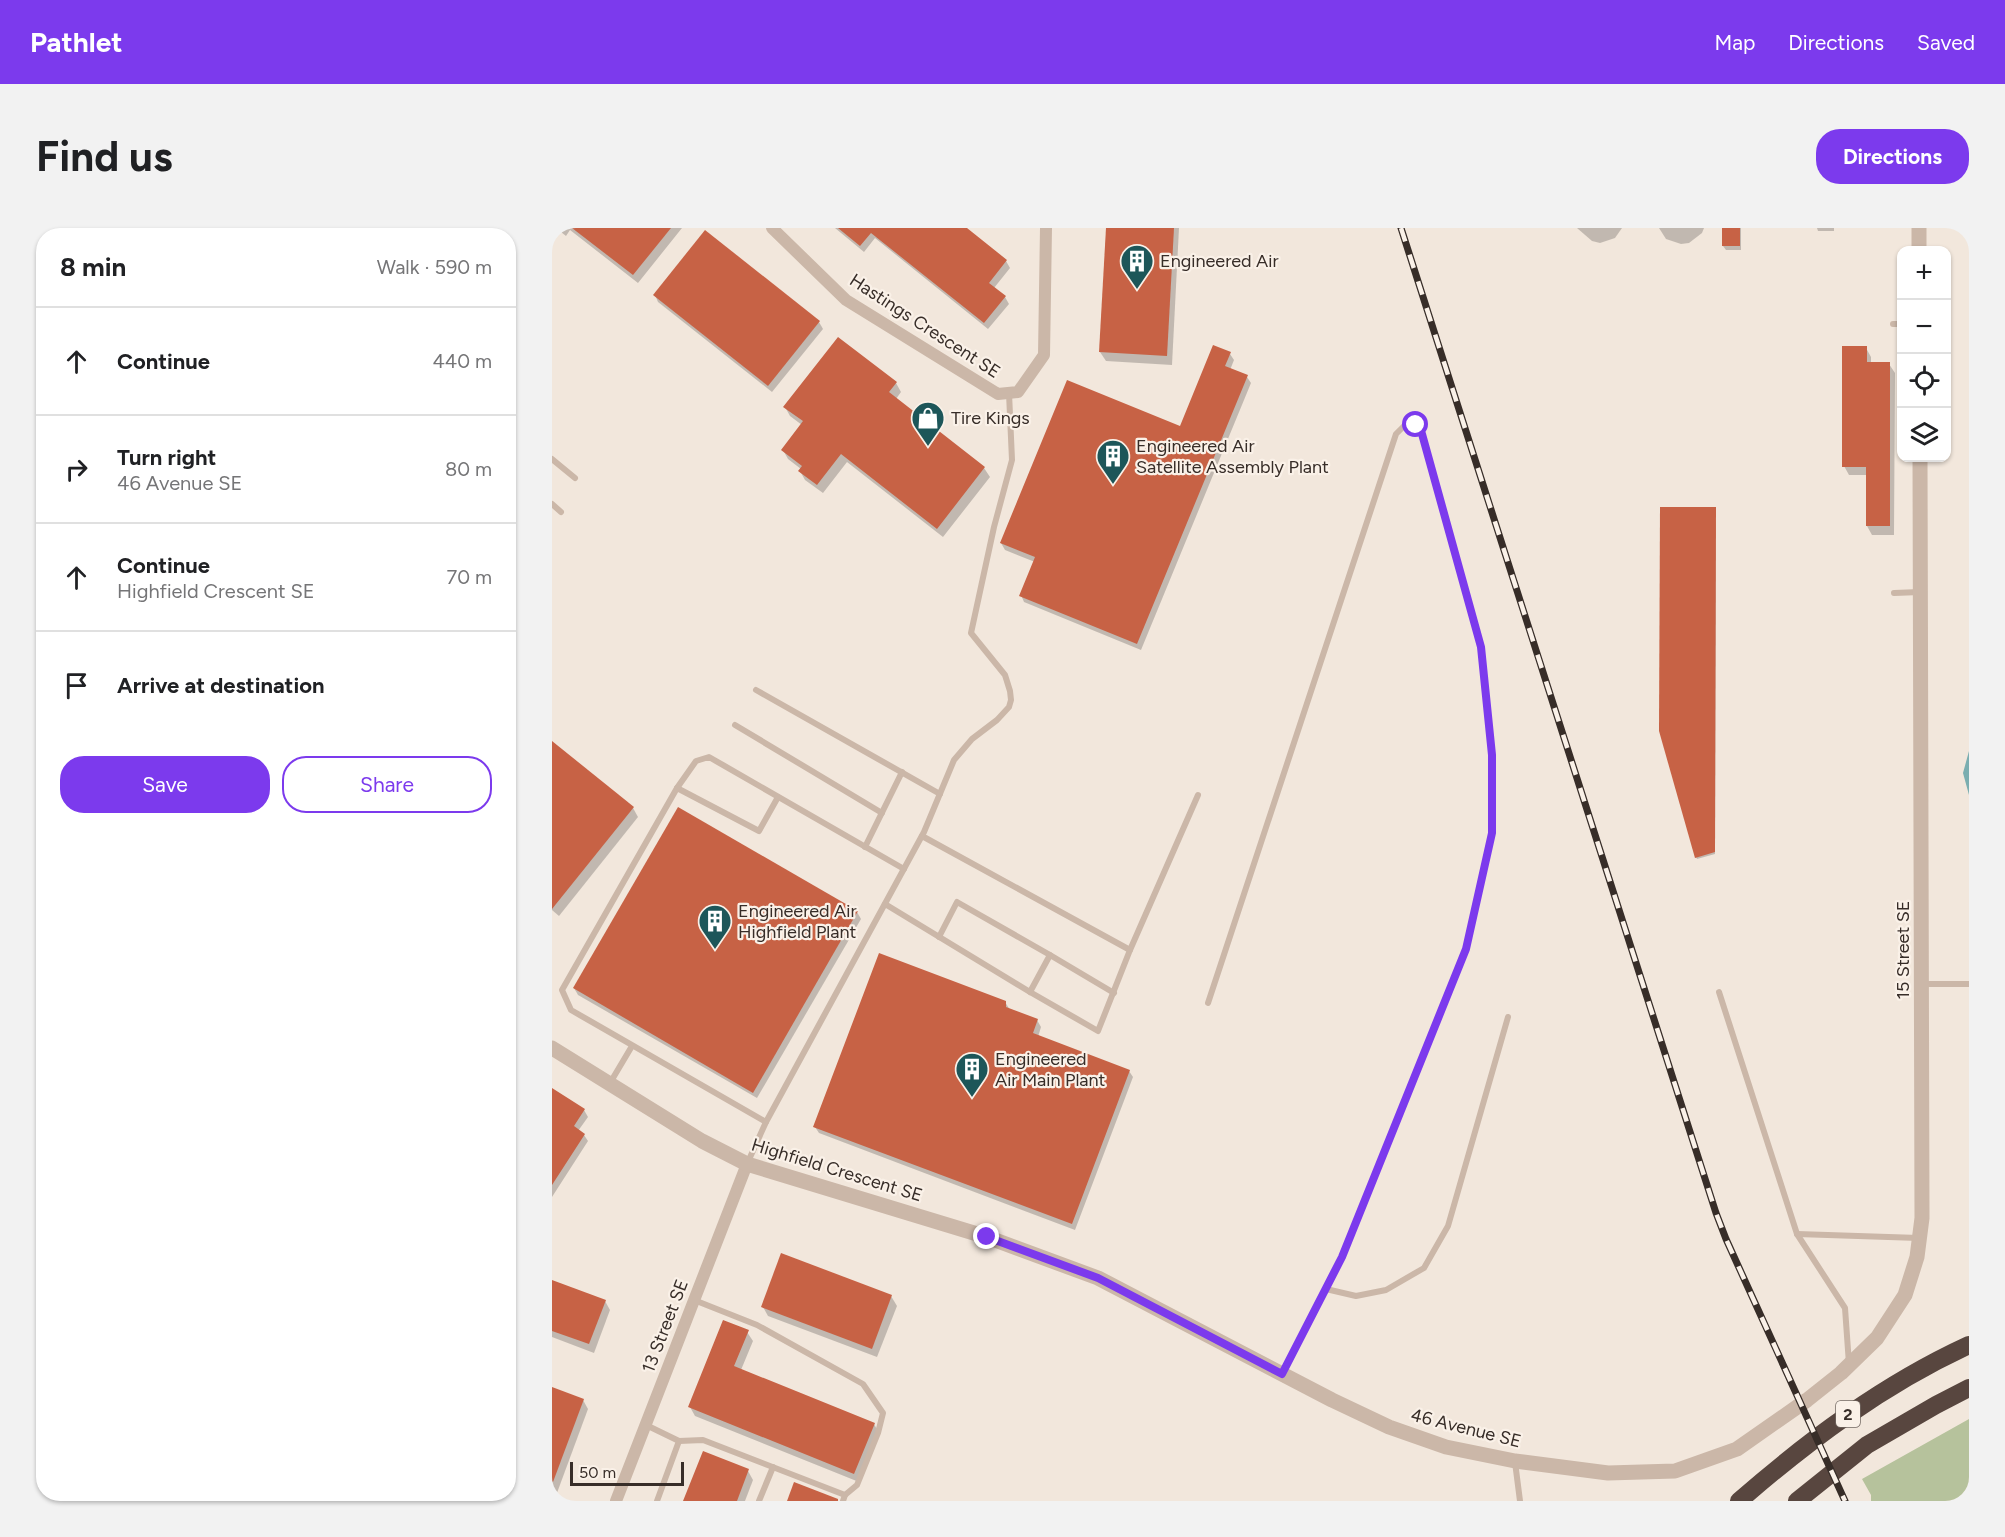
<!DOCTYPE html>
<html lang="en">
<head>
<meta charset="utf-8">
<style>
  :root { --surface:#fff; --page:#f2f2f2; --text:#202124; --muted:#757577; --line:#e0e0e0; --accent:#7c3aed }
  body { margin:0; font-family:Figtree,sans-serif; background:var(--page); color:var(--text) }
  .controls { position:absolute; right:18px; top:18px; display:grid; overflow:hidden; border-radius:12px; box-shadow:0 2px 4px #0004 }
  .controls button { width:54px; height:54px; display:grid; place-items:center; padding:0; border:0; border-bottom:2px solid var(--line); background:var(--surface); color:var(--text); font:30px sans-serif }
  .scale { position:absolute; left:18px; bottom:15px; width:114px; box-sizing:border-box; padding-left:6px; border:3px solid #372d28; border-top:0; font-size:16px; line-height:21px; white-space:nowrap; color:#372d28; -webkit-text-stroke:4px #faf1e8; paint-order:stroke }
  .stop { position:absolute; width:18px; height:18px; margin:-14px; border:4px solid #7c3aed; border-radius:50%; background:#fff }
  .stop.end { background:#7c3aed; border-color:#fff; box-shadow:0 2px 6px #0008 }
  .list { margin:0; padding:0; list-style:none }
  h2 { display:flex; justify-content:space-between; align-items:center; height:78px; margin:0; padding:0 24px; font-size:26px }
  h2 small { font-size:20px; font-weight:400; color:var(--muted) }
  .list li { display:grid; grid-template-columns:39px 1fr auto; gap:18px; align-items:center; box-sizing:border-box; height:108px; padding:0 24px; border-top:2px solid var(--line) }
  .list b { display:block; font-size:22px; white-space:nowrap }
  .list p { margin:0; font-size:20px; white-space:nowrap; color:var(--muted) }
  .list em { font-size:20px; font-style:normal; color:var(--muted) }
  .actions { display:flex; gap:12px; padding:18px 24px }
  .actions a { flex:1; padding:14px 0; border:2px solid var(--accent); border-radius:24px; text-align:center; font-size:21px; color:var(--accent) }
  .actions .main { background:var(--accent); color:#fff }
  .icon { flex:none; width:33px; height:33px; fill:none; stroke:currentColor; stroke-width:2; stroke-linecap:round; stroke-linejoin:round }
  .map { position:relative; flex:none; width:1417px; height:1273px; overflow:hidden; border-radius:24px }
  header { display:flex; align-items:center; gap:36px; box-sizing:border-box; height:84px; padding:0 30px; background:var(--accent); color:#fff }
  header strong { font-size:28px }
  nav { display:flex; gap:33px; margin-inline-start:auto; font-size:21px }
  .intro { display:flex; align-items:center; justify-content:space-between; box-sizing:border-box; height:144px; padding:0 36px }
  h1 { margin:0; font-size:42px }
  .button { padding:15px 27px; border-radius:24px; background:var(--accent); color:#fff; font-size:21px; font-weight:700 }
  main { display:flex; gap:36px; padding:0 36px }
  aside { flex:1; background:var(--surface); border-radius:24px; box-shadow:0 2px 4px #0004 }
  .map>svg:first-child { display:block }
  .green { fill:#b6c29c }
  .water { fill:#7baeb0 }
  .shadow { fill:#0003 }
  .building { fill:#c76245 }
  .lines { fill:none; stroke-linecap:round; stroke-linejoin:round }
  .service { stroke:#cbb7a8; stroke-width:6 }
  .minor { stroke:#cbb7a8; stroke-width:12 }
  .tertiary { stroke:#cbb7a8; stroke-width:15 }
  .motorway { stroke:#58463f; stroke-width:18 }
  .rail-casing { stroke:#372d28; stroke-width:7 }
  .rail { stroke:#faf1e8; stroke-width:4.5; stroke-dasharray:14; stroke-linecap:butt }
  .route { stroke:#7c3aed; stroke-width:8 }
  .labels { text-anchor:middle; stroke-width:4.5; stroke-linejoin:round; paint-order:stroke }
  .shield { fill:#faf1e8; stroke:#726862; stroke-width:1.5 }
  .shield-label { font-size:16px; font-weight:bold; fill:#372d28 }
  .poi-label { font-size:18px; fill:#372d28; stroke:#faf1e8; text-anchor:start }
  .street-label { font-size:18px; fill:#372d28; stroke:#faf1e8 }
</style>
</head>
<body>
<header>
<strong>Pathlet</strong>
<nav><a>Map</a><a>Directions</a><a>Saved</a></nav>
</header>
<div class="intro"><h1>Find us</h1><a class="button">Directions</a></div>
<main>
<aside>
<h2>8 min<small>Walk · 590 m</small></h2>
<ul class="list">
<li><svg class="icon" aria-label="ahead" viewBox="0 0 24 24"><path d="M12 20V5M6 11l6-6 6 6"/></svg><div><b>Continue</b></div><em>440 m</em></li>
<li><svg class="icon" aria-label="right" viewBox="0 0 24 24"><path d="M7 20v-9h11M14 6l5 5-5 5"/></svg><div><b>Turn right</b><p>46 Avenue SE</p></div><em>80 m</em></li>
<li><svg class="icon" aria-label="ahead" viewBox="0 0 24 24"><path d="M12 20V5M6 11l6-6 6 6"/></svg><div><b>Continue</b><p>Highfield Crescent SE</p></div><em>70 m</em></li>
<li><svg class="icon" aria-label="arrive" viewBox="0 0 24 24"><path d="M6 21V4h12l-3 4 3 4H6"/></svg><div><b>Arrive at destination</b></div></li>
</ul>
<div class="actions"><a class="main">Save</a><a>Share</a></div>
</aside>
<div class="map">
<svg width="1417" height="1273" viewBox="0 0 1417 1273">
  <rect width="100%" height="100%" fill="#f2e7dc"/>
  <!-- green -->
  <path class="green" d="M1417 1191V1273H1319V1267L1310 1251Z"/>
  <!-- water -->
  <path class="water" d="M1417 523V567L1411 545Z"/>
  <!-- shadow -->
  <g class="shadow">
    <path d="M4 0H130L86 55 18 2 14 8Z"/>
    <path d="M283 0H413L454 33 458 40 442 60 453 69 457 76 436 101 323 10 312 24Z"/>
    <path d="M555 0H627L620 137 554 133 548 124Z"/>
    <path d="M1025 0H1070L1063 10 1048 15 1040 13Z"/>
    <path d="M1107 0H1152L1150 5 1137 15 1129 16 1114 11Z"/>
    <path d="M1171 0H1189V22H1174L1171 18Z"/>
    <path d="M1265 0H1282V3H1266Z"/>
    <path d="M103 67 267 94 271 101 220 164 106 74Z"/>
    <path d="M1314 120 1319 129V136H1337L1343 145 1342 307H1320L1315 298V247H1297L1292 238Z"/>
    <path d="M678 126 682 132 678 142 695 149 699 155 589 422 472 374 469 367 483 334 453 322 449 315 629 200Z"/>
    <path d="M344 155 349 164 344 171 432 240 438 249 391 309 295 234 271 265 253 252 248 243 249 241 236 231 231 222 250 197 238 188 233 179Z"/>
    <path d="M1164 281 1163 626 1145 631 1144 629Z"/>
    <path d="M0 515 81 580 86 589 7 688 0 682Z"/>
    <path d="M305 684 309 691 205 870 26 767 22 760Z"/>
    <path d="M453 774 458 782 485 792 489 799 486 809 577 843 581 849 523 1002 267 905 263 899Z"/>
    <path d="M0 862 32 882 36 889 26 903 32 907 36 913 0 969Z"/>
    <path d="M0 1053 53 1073 58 1082 42 1125 0 1109Z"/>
    <path d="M339 1068 345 1078 325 1129 216 1088 211 1079Z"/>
    <path d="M195 1104 201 1113 189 1142 322 1196 327 1205 307 1254 143 1188 138 1179Z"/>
    <path d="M0 1161 31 1172 36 1181 2 1273H0Z"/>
    <path d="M152 1225 196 1243 201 1252 193 1273H133Z"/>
  </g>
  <!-- building -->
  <g class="building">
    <path d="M20 0H119L81 47Z"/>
    <path d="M286 0H415L455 32 437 55 454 68 432 95 319 5 308 18Z"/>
    <path d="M554 0H622L615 128 547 124Z"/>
    <rect x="1170" y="0" width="18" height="18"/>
    <path d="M153 2 268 93 216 158 101 67Z"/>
    <path d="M286 109 345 154 337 164 433 239 385 301 289 226 265 257 246 243 250 238 229 222 251 193 231 179Z"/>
    <path d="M661 117 679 124 673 138 696 147 585 416 467 368 483 329 448 315 515 152 628 198Z"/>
    <path d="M1290 118H1315V134H1338V298H1314V239H1290Z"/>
    <path d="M1108 279H1164L1163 624 1143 630 1107 503Z"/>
    <path d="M0 513 82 579 0 681Z"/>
    <path d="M126 579 306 683 201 865 21 760Z"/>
    <path d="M327 725 454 773V779L486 791 481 805 578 842 520 996 261 899Z"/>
    <path d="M0 860 33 881 22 898 33 906 0 957Z"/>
    <path d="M229 1025 340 1067 320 1121 209 1079Z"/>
    <path d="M0 1052 54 1072 37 1116 0 1103Z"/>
    <path d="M171 1092 197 1102 182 1138 323 1195 302 1246 136 1179Z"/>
    <path d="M0 1159 32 1171 1 1254 0 1253Z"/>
    <path d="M151 1223 197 1241 185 1273H131Z"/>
    <path d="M242 1254 286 1271V1273H235Z"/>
  </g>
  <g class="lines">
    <!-- service -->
    <g class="service">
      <path d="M1341 96H1350"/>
      <path d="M0 231 23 250"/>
      <path d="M0 276 9 284"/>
      <path d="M1342 365 1368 364"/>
      <path d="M204 462 388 566"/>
      <path d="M183 497 330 585"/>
      <path d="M125 560 207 603 226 569"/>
      <path d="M313 619 350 544"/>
      <path d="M333 676 478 764 546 803 578 722 370 608"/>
      <path d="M387 709 405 674 498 727 478 764"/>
      <path d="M578 722 646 567"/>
      <path d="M498 727 562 765"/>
      <path d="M1371 756H1417"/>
      <path d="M1167 764 1245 1006 1293 1080 1297 1136"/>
      <path d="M656 775 844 206 855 195 864 197 870 206 929 419 940 527V605L914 721 790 1029 731 1145"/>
      <path d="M58 855 80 818"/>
      <path d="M214 894 19 782 10 762 125 560 144 533 157 529 352 641"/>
      <path d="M195 936 214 894 372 604 402 532 420 511 445 492 457 479 459 472 458 463 453 447 419 405 442 299 460 232 457 165"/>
      <path d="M1245 1006 1367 1010"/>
      <path d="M774 1061 804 1068 834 1062 872 1040 896 998 956 789"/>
      <path d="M142 1072 205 1097 311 1156 331 1185 326 1205 305 1257 293 1267"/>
      <path d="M94 1197 127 1213 151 1212 293 1267 291 1273"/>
      <path d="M963 1234 968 1273"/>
      <path d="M105 1273 127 1213"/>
      <path d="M207 1273 221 1239"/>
    </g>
    <!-- minor -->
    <g class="minor">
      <path d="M220 0 294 72 446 166 466 164 492 127 494 0"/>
      <path d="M64 1273 195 936"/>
    </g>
    <!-- tertiary -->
    <g class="tertiary">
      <path d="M1367 0V22"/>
      <path d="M0 820 150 913 195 936 435 1009 546 1050 780 1172 837 1199 894 1219 963 1233 1056 1245 1123 1243 1185 1221 1255 1172 1289 1145 1325 1110 1353 1067 1365 1029 1370 990 1368 230"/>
    </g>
    <!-- motorway -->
    <g class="motorway">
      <path d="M1187 1273C1257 1212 1332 1156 1417 1117"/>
      <path d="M1245 1273 1315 1217 1384 1177 1417 1160"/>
    </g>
    <defs>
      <path id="rail" d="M849 0 1164 985 1174 1011 1293 1273"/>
    </defs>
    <!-- rail casing -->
    <use href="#rail" class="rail-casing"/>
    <!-- rail -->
    <use href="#rail" class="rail"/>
  </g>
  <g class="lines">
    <!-- route -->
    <path class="route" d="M435 1009 546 1050 730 1146 790 1029 914 721 940 605V527L929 419 870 206 864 197"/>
  </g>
  <!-- icons -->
  <defs>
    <symbol id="building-pin" viewBox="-11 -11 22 30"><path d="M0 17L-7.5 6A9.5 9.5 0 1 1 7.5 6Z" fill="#1d5659" stroke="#faf1e8"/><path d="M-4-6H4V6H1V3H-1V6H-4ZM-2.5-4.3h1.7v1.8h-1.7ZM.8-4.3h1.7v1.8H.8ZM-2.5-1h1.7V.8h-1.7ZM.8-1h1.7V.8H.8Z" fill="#fff"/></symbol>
    <symbol id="shop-pin" viewBox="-11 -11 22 30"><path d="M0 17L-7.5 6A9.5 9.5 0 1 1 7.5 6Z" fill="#1d5659" stroke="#faf1e8"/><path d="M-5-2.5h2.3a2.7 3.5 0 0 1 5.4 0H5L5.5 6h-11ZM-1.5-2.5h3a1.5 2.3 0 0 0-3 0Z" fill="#fff"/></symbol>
  </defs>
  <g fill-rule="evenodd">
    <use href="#building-pin" x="566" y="14" width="38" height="52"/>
    <use href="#shop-pin" x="357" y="171" width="38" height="52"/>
    <use href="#building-pin" x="542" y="209" width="38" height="52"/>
    <use href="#building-pin" x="144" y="674" width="38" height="52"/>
    <use href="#building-pin" x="401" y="822" width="38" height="52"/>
  </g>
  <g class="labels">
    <!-- shield labels -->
    <rect class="shield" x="1284" y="1173" width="24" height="26" rx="4.5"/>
    <g class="shield-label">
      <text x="1296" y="1192">2</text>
    </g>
    <!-- poi labels -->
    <g class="poi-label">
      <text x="608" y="39">Engineered Air</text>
      <text x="399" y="196">Tire Kings</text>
      <text x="584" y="224">Engineered Air<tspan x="584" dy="21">Satellite Assembly Plant</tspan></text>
      <text x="186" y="689">Engineered Air<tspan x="186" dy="21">Highfield Plant</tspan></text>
      <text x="443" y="837">Engineered<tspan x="443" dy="21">Air Main Plant</tspan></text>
    </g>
    <!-- street labels -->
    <g class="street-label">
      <text transform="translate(373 98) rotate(33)" y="6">Hastings Crescent SE</text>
      <text transform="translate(1351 722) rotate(-90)" y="6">15 Street SE</text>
      <text transform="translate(285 942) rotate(17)" y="6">Highfield Crescent SE</text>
      <text transform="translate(113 1098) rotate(-69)" y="6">13 Street SE</text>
      <text transform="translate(914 1200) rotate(14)" y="6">46 Avenue SE</text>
    </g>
  </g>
</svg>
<div class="controls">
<button>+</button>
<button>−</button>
<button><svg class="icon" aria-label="locate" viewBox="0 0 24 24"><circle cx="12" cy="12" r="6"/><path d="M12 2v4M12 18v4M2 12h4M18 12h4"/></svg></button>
<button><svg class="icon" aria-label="layers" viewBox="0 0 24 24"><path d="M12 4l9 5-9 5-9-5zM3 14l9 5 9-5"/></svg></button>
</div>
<div class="scale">50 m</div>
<div class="stop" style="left:864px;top:197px"></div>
<div class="stop end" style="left:435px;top:1009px"></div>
</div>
</main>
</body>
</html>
